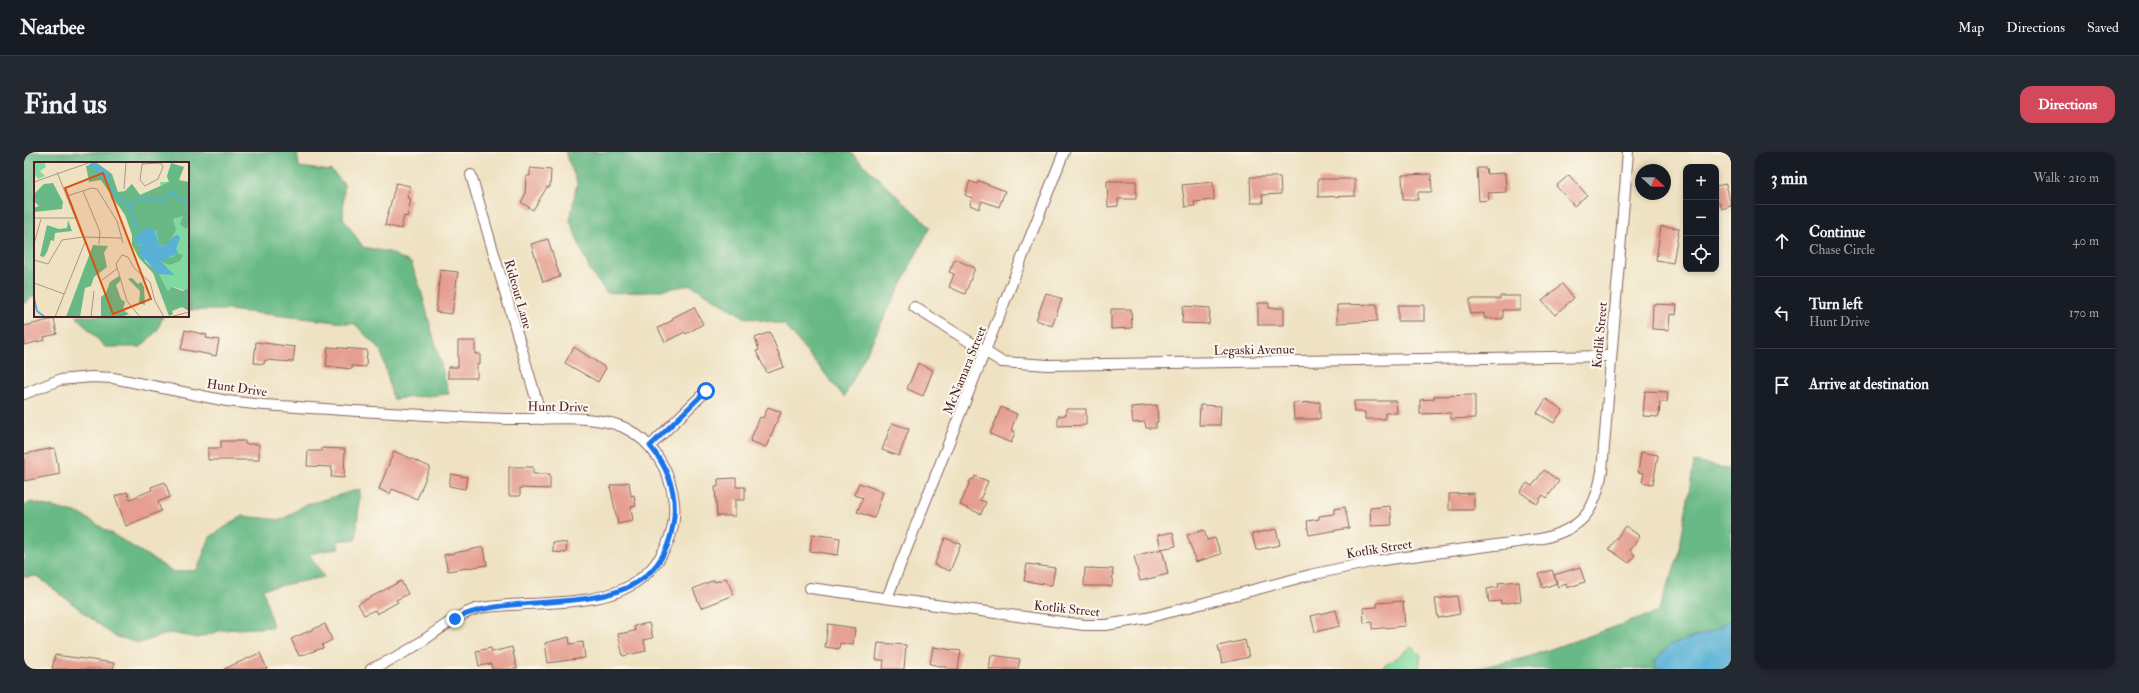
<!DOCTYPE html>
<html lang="en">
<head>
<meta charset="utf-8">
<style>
  :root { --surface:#171b24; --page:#242831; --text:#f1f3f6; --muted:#9ea1a6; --line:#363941; --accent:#d1495b }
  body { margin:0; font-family:"IM FELL Double Pica",serif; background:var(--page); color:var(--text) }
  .controls { position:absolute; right:12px; top:12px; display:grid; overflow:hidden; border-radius:8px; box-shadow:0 2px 6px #0003 }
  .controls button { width:36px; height:36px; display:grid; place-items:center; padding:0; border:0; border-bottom:1px solid var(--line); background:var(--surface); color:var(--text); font:20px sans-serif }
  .compass { position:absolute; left:1611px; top:12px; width:36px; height:36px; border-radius:50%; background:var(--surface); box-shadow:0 2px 6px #0003; rotate:111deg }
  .stop { position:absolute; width:12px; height:12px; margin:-9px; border:3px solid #1a73e8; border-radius:50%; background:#fff }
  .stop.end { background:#1a73e8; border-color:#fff; box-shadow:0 1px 4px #0008 }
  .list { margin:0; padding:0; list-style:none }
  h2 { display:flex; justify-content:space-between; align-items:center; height:52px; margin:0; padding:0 16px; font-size:17px }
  h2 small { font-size:13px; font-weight:400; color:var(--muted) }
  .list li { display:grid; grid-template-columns:26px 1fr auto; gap:12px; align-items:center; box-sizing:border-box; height:72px; padding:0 16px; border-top:1px solid var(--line) }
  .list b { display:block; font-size:15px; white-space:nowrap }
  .list p { margin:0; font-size:13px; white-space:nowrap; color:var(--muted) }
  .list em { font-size:13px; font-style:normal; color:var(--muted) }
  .icon { flex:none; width:22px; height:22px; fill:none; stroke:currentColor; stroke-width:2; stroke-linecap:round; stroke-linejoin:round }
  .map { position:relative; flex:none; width:1707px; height:517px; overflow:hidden; border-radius:12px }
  header { display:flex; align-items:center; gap:24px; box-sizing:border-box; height:56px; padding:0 20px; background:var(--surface); border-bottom:1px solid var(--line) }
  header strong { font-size:19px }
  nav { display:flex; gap:22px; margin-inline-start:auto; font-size:14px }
  .intro { display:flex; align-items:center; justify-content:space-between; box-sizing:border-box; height:96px; padding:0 24px }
  h1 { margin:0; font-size:28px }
  .button { padding:10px 18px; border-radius:12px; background:var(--accent); color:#fff; font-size:14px; font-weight:700 }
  main { display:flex; gap:24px; padding:0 24px }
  aside { flex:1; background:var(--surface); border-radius:12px; box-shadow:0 2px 6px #0003 }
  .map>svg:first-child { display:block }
  .green { fill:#80d99e; stroke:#657c64 }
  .forest { fill:#68b985; stroke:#596c58 }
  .water { fill:#59b2d6; stroke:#526880 }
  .building { fill:#e59e8f }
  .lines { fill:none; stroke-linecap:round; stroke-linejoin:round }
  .street-casing { stroke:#846360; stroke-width:12 }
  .street { stroke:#fff; stroke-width:10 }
  .route { stroke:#1a73e8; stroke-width:5 }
  .labels { text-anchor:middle; stroke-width:4; stroke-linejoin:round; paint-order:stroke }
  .street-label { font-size:13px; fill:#4a1f2b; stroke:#fbf7ec }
  .inset-river { fill:none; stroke:#59b2d6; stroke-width:2 }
  .inset-road { fill:none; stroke:#ad9486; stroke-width:1 }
  .view { fill:#d8530f; fill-opacity:0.15; stroke:#d8530f; stroke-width:2 }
  .inset-edge { fill:none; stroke:#4a1f2b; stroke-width:2 }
</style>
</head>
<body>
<header>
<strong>Nearbee</strong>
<nav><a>Map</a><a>Directions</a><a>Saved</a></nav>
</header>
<div class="intro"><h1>Find us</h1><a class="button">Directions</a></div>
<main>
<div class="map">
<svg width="1707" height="517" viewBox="0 0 1707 517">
  <rect width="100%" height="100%" fill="#fbf7ec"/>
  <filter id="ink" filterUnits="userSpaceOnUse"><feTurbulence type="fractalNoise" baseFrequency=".025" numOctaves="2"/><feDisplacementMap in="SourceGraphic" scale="8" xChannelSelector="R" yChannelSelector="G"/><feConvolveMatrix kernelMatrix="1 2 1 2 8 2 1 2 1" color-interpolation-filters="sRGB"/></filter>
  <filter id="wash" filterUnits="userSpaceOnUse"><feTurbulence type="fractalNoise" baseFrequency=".012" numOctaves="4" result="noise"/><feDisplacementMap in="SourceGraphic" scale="16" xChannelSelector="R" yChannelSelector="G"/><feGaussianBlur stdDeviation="0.9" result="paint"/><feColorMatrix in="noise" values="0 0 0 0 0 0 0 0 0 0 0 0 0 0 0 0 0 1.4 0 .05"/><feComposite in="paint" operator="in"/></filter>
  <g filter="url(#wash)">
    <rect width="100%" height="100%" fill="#efe2c2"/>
    <!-- green -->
    <path class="green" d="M1387 495 1397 503 1395 517H1356Z"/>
    <!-- forest -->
    <g class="forest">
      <path d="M0 0H273L275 15 308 19 320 32 319 66 339 95 365 100 387 111 396 135 425 242 369 247 357 199 331 172 204 158H164V11H11V145H8L0 152Z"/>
      <path d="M541 0H826L906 75 820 245 761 173 720 165 667 133 625 140 583 141 566 119 546 69 553 30Z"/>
      <path d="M52 164H139L133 179 117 195H81Z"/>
      <path d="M1670 310 1707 317V517H1449L1501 506 1634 460 1654 406Z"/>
      <path d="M336 337 332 387 313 389 315 396 285 402 300 425 239 437 249 475 198 478 174 486 146 481 115 491 90 484 13 424 0 425V354L7 350 56 362 150 420 173 418 186 385 218 364 258 368 281 353Z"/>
    </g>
    <!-- water -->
    <path class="water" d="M1707 468V517H1633L1630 510 1646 493 1686 480Z"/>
    <g id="blocks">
      <!-- building -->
      <g class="building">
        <path d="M506 16 527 18 526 35H523L509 58 497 50 501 43 502 24H506Z"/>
        <path d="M1453 16H1462L1463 22 1481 21 1482 40 1464 41 1465 48 1455 49Z"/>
        <path d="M1407 22 1408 40H1394V48H1379L1378 23Z"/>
        <path d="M1545 23 1563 43 1550 54 1532 34Z"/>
        <path d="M1226 25H1256L1257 42 1238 43 1239 51H1227Z"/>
        <path d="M1294 27H1331V44L1294 45Z"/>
        <path d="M946 29 953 32 955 29 981 39 975 55 958 49 955 57 946 53 948 46 941 43Z"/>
        <path d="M1083 29H1112V47H1094V54L1084 55Z"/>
        <path d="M1189 30 1190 48 1170 50 1171 54 1161 55 1158 33Z"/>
        <path d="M372 31 386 34 383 46 387 47 383 65 380 64 377 77 361 73Z"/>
        <path d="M1702 32 1707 54 1698 57 1696 50 1692 51V34Z"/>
        <path d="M1637 74 1655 76 1649 111 1632 108Z"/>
        <path d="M524 87 536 125 519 130 507 92Z"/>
        <path d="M931 107 951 116 941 142 925 135 930 122 925 120Z"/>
        <path d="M416 118 434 120 428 162 412 160Z"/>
        <path d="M1538 132 1550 146 1531 163 1518 149Z"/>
        <path d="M1022 141 1038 147 1028 174 1012 168Z"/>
        <path d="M1476 144H1496V158H1479V167L1460 166V161L1446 162V147H1476Z"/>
        <path d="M1234 151H1245V156H1260V173H1234Z"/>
        <path d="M1353 152V169L1313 171V153Z"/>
        <path d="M1629 152 1653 153 1652 163 1646 162 1645 178 1628 177Z"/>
        <rect x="1374" y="153" width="26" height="16"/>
        <path d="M1159 154 1186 156 1185 172 1158 171Z"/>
        <path d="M670 155 679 172 662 182 661 180 641 190 634 176 649 168 648 166Z"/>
        <path d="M1087 157H1107L1108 176 1087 177Z"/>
        <path d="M30 167 33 182 20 185 21 188 0 193V174Z"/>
        <path d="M161 178 183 183 182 186 195 188 192 204 157 197Z"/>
        <path d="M746 180 760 215 743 221 732 199 735 198 731 186Z"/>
        <path d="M434 189H451V202H456V212H453V226H424V215H434Z"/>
        <path d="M232 190 271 195 269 210 241 208 240 212 230 211Z"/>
        <path d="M304 195 343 198 342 215 328 214V217L302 214Z"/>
        <path d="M550 195 582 216 574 230 541 211Z"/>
        <path d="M894 211 909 218 899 244 883 237Z"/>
        <path d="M1621 239 1644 240 1643 250H1636L1635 265 1619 264Z"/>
        <path d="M1451 243V266L1427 267V261L1396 262V248L1410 247V244Z"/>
        <path d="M1522 247 1539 258 1530 271 1513 261Z"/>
        <path d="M1330 249H1372L1373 261H1361V267H1341V260H1330Z"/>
        <path d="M1296 250V267H1270L1269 251Z"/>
        <path d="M1133 253 1134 270H1132V276H1122L1121 270 1109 271 1107 255Z"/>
        <path d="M1176 253 1197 254 1196 273H1175Z"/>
        <path d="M744 255 757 260 742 295 726 289 736 265 739 266Z"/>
        <path d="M977 255 993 262 987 278 991 280 987 291 966 282Z"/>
        <path d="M1042 257H1062V273L1034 274V264L1042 263Z"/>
        <path d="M868 271 885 277 875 304 858 298Z"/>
        <path d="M197 289H221V292H235V308H184V296H197Z"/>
        <path d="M30 296 36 322 0 329V302Z"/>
        <path d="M298 296 321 297 320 326 307 325 308 315 283 314 284 299H298Z"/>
        <path d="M370 299 406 315 393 347 368 337 366 342 355 337Z"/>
        <path d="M1617 300 1634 303 1629 332 1618 330 1620 321 1614 320Z"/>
        <path d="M485 315H509V322H526V337L496 336V344H485Z"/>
        <path d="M1520 318 1535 329 1523 346 1519 343 1513 352 1496 340 1503 331 1508 334Z"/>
        <path d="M427 322 443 325 441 337 425 334Z"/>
        <path d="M951 324 964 329 956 348 962 350 957 362 936 353 947 327 949 328Z"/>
        <path d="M712 326V335H721V348H711V364H693L691 335H694V327Z"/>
        <path d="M141 330 146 345 134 350 137 359 102 374 91 344 103 340 106 347 128 338 127 335Z"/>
        <path d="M605 330 607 344 610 343 612 354 607 355 609 369 594 372 586 334Z"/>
        <path d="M835 331 859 340 850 366 833 360 839 346 830 343Z"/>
        <path d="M1450 341V358H1425V342Z"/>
        <path d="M1366 354 1368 373 1347 374 1346 356Z"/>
        <path d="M1321 355 1325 376 1285 383 1283 369 1295 367V364L1310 362V357Z"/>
        <path d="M1601 374 1616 384 1606 399 1611 403 1605 411 1585 397Z"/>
        <path d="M1252 377 1256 393 1232 398 1228 382Z"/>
        <path d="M1180 378 1183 388 1191 386 1197 402 1172 410 1163 383Z"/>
        <path d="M1149 380 1152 394 1137 397 1134 383Z"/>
        <path d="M788 382 816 386 814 403 786 399Z"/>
        <path d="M921 386 937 392 926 419 910 413Z"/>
        <path d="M529 390 543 391 542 401 529 400Z"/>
        <path d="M460 395 463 413 424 419 420 403Z"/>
        <path d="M1138 397 1144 422 1116 429 1110 404Z"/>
        <path d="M1003 412 1031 416 1028 433 1000 429Z"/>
        <path d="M1556 415 1561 430 1543 436 1542 432 1534 435 1530 423Z"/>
        <path d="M1061 416 1089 417 1088 434H1060Z"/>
        <path d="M1528 418 1533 431 1519 436 1515 422Z"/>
        <path d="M702 426 710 443 677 456 669 437 690 428 691 430Z"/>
        <path d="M377 429 384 442 372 448 374 450 353 462 351 458 340 463 334 452Z"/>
        <path d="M1495 429 1497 449 1477 452V449L1465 450 1463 437 1475 435 1474 431Z"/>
        <path d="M1433 444 1436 462 1414 466 1411 447Z"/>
        <path d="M1379 449 1381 474 1348 477V470L1340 471 1339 456 1353 455V451Z"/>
        <path d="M1312 458 1316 474 1291 480 1287 464Z"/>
        <path d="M625 471 629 486 620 488 622 499 599 504 594 482 611 479 610 474Z"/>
        <path d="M301 472 308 488 298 493 299 496 275 504 267 487Z"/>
        <path d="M804 472 831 476 829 493 816 491 815 497 801 495Z"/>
        <path d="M545 485 546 492 559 490 561 506 524 511 521 491Z"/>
        <path d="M1221 488 1225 505 1198 511 1194 494Z"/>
        <path d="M854 491 882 493 880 517H859L860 508H852Z"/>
        <path d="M488 495 493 517H468L467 512 455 514 452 499 467 496 468 500Z"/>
        <path d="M909 495 937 499 934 517H922V515L906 512Z"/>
        <path d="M236 501 243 517H200Z"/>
        <path d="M31 503 90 511 89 517H28Z"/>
        <path d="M967 503 996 507 994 517H965Z"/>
      </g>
    </g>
  </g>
  <g filter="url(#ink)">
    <use href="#blocks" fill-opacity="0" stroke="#846360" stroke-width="1"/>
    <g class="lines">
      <defs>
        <g id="street">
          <path d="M447 23 518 267"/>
          <path d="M890 155 978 210 1024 213 1586 204"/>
          <path d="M0 242 35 228 68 225 89 226 203 249 240 253C321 258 402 264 483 267 517 268 568 261 599 275 629 289 647 319 650 351 653 382 637 413 612 430 579 453 524 450 486 453 475 454 463 454 452 457 428 465 409 483 388 496 375 504 361 511 347 517"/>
          <path d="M626 294 682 239"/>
          <path d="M786 436 1060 473H1082L1123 466 1286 423 1351 409 1516 387C1558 377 1571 361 1578 319L1604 0"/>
          <path d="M863 446 1040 0"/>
        </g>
      </defs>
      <!-- street casing -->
      <use href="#street" class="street-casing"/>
      <!-- street -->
      <use href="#street" class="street"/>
    </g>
  </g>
  <g class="lines" filter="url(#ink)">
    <!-- route -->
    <path class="route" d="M431 467C499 432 631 480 649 373 654 343 645 317 626 294L682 239"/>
  </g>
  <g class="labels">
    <!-- street labels -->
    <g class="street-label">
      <text transform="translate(495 142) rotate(74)" y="5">Rideout Lane</text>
      <text transform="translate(1575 183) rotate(-85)" y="5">Kotlik Street</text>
      <text transform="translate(1230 197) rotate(-1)" y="5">Legaski Avenue</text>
      <text transform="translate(940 218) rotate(-68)" y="5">McNamara Street</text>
      <text transform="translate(213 235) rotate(8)" y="5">Hunt Drive</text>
      <text transform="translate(534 254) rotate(1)" y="5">Hunt Drive</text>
      <text transform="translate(1355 396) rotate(-9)" y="5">Kotlik Street</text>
      <text transform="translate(1043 456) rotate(6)" y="5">Kotlik Street</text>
    </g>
  </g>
  <!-- overview -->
  <g transform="translate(10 10)">
    <rect width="155" height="155" fill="#efe2c2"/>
    <path d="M0 0H10L12 5 6 9 11 14 4 17 0 11ZM133 14 155 45V130L140 125 134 129 125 112 132 107 108 66 76 36 88 32 98 22 106 33 127 25 126 20H135Z" fill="#80d99e"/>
    <path d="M63 1 78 12 84 30 91 29 98 22 106 33 135 20 133 14 137 1 150 5 145 18 155 20V61L152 67 146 62 149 54 139 57 142 68 132 85 125 82 122 69 118 67 104 82 107 84 111 99 125 112 134 129 138 125 149 129 155 126V149L148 145 138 149 139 152 135 154 119 111 105 96 98 83V73L91 53 67 18 55 20 52 4ZM19 21 29 40 28 47 0 50V46L5 44 0 39 1 31 10 22ZM34 58 38 69 21 71 20 79 17 78 13 90 10 95 6 94 13 63 25 67 33 66ZM59 83 74 84 70 91 73 105 60 115 57 124 51 126 46 155H32ZM142 91 149 93 146 99 135 103 128 100V97L139 95ZM85 114 87 118 82 123 87 137 91 140 89 147 98 155 95 152 88 155H67V135L72 131 76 120ZM98 116 104 122 107 120 110 125 111 143 105 141 106 129 94 117Z" fill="#68b985"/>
    <path d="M61 0 75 12 77 28 73 16 69 17 55 2ZM113 66 120 67 125 82 130 85 140 74 144 73 146 76 142 87 144 91 127 99 140 113 124 112 105 91 107 84 99 78Z" fill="#59b2d6"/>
    <path class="inset-river" d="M78 26 81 34 94 43 106 72M95 43 108 36 127 40 139 30 145 37 155 41M0 136 3 149 11 155"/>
    <path class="inset-road" d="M108 2 127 1 129 5 124 17 111 24 106 18 108 3V2L110 1 111 0M0 20 57 0M90 27 92 0M49 29 66 70 65 82M33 34 58 26 63 27 83 59 89 81M0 56H41M0 82 7 57M0 98 14 102 28 78 49 75 87 76M68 118 84 106M0 121 30 132M21 155 51 80 23 10M57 155 60 129M106 155 93 139 82 102 88 93 94 95 100 106 116 120 121 139 130 155M136 155 155 150"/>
    <path class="view" d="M69 11 117 137 79 152 31 26Z"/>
    <rect width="155" height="155" class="inset-edge"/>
  </g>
</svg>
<div class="controls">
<button>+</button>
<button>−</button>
<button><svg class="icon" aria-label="locate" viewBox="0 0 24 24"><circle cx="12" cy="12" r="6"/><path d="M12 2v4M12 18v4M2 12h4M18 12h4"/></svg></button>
</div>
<svg class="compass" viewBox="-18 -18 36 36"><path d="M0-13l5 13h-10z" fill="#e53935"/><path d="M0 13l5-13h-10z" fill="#9ea1a6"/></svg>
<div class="stop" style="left:682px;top:239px"></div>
<div class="stop end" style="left:431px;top:467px"></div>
</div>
<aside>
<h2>3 min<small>Walk · 210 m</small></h2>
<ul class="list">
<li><svg class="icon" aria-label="ahead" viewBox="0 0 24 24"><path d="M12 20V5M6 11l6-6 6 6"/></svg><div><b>Continue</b><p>Chase Circle</p></div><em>40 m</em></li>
<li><svg class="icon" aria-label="left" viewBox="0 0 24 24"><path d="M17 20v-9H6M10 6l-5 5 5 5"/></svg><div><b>Turn left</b><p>Hunt Drive</p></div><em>170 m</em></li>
<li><svg class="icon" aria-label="arrive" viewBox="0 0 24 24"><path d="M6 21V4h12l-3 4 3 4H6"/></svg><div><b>Arrive at destination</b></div></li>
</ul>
</aside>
</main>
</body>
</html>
